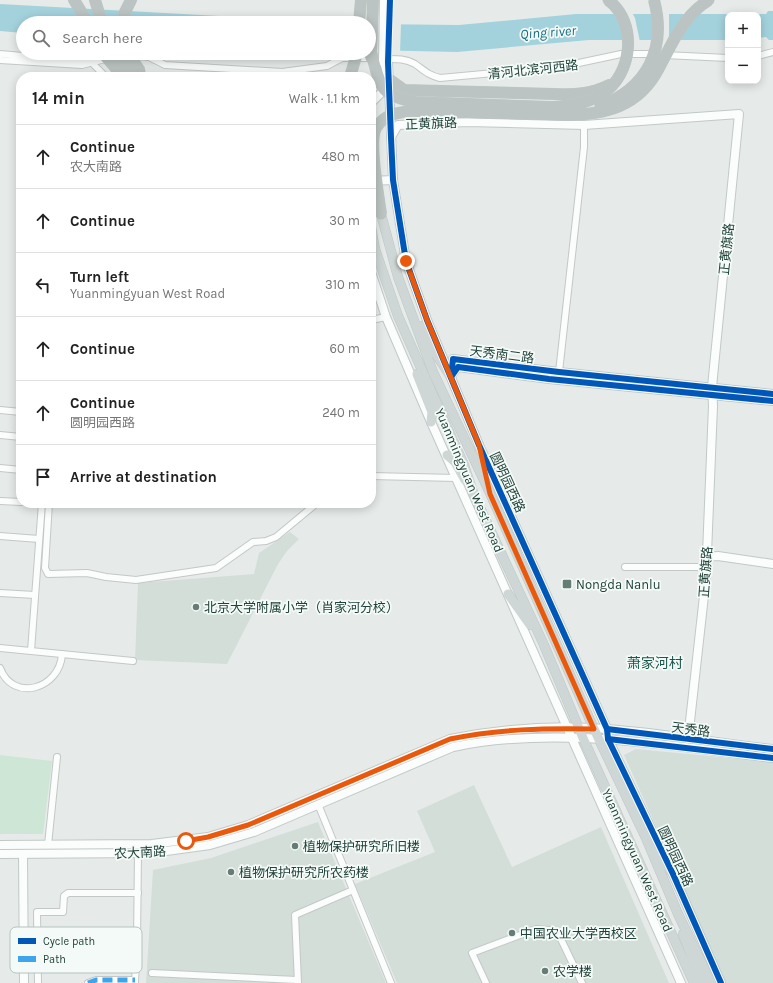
<!DOCTYPE html>
<html lang="en">
<head>
<meta charset="utf-8">
<style>
  :root { --surface:#fff; --page:#f2f2f2; --text:#222; --muted:#767676; --line:#e0e0e0 }
  body { margin:0; font-family:Karla,"Noto Sans SC",sans-serif; background:var(--page); color:var(--text) }
  .controls { position:absolute; right:12px; top:12px; display:grid; overflow:hidden; border-radius:8px; box-shadow:0 2px 10px #0003 }
  .controls button { width:36px; height:36px; display:grid; place-items:center; padding:0; border:0; border-bottom:1px solid var(--line); background:var(--surface); color:var(--text); font:20px sans-serif }
  .stop { position:absolute; width:12px; height:12px; margin:-9px; border:3px solid #ea580c; border-radius:50%; background:#fff }
  .stop.end { background:#ea580c; border-color:#fff; box-shadow:0 1px 4px #0008 }
  .list { margin:0; padding:0; list-style:none }
  h2 { display:flex; justify-content:space-between; align-items:center; height:52px; margin:0; padding:0 16px; font-size:17px }
  h2 small { font-size:13px; font-weight:400; color:var(--muted) }
  .list li { display:grid; grid-template-columns:26px 1fr auto; gap:12px; align-items:center; box-sizing:border-box; height:64px; padding:0 16px; border-top:1px solid var(--line) }
  .list b { display:block; font-size:15px; white-space:nowrap }
  .list p { margin:0; font-size:13px; white-space:nowrap; color:var(--muted) }
  .list em { font-size:13px; font-style:normal; color:var(--muted) }
  .icon { flex:none; width:22px; height:22px; fill:none; stroke:currentColor; stroke-width:2; stroke-linecap:round; stroke-linejoin:round }
  .map { position:relative; flex:none; width:773px; height:983px; overflow:hidden }
  .search { position:absolute; background:var(--surface); box-shadow:0 2px 10px #0003; left:16px; top:16px; width:360px; height:44px; display:flex; align-items:center; gap:10px; box-sizing:border-box; padding:0 14px; border-radius:22px; color:var(--muted); font-size:15px }
  .panel { position:absolute; background:var(--surface); box-shadow:0 2px 10px #0003; left:16px; top:72px; width:360px; height:436px; border-radius:16px }
  .map>svg:first-child { display:block }
  .built { fill:#d3ded9 }
  .green { fill:#cee6d6 }
  .water { fill:#a3d2dd }
  .pier { fill:#e6ebe9 }
  .lines { fill:none; stroke-linecap:round; stroke-linejoin:round }
  .street-casing { stroke:#c3c8c6; stroke-width:8 }
  .secondary-casing { stroke:#c1c9c6; stroke-width:10 }
  .primary-casing { stroke:#bdc7c4; stroke-width:10 }
  .highway-casing { stroke:#bdc7c4; stroke-width:12 }
  .street { stroke:#fbfcfc; stroke-width:6 }
  .secondary { stroke:#fbfcfc; stroke-width:8 }
  .primary { stroke:#ced7d5; stroke-width:9 }
  .highway { stroke:#bbc4c2; stroke-width:11 }
  .secondary-bridge-casing { stroke:#c1c9c6; stroke-width:10; stroke-linecap:butt }
  .highway-bridge-casing { stroke:#bdc7c4; stroke-width:12; stroke-linecap:butt }
  .secondary-bridge { stroke:#fbfcfc; stroke-width:8 }
  .highway-bridge { stroke:#bbc4c2; stroke-width:11 }
  .quiet { stroke:#3ea4ec; stroke-width:5; stroke-dasharray:10 5; stroke-linecap:butt }
  .cycleway-casing { stroke:#f4faf7; stroke-width:8 }
  .cycleway { stroke:#0057b8; stroke-width:6 }
  .route { stroke:#ea580c; stroke-width:5 }
  .poi-dot { fill:#667d77; stroke:#f4faf7; stroke-width:1.5 }
  .labels { text-anchor:middle; stroke-width:3.5; stroke-linejoin:round; paint-order:stroke }
  .street-label { font-size:13px; fill:#21423a; stroke:#f4faf7 }
  .poi-label { font-size:13px; fill:#21423a; stroke:#f4faf7; text-anchor:start }
  .water-label { font-size:14px; font-style:italic; fill:#146d84; stroke:#f4faf7 }
  .neighbourhood-label { font-size:14px; fill:#1a564a; stroke:#f4faf7 }
  .key { fill:#f4faf7; stroke:#b5c3be; stroke-width:1 }
  .key-label { font-size:11px; fill:#21423a }
</style>
</head>
<body>
<div class="map">
<svg width="773" height="983" viewBox="0 0 773 983">
  <rect width="100%" height="100%" fill="#e6ebe9"/>
  <!-- built -->
  <g class="built">
    <path d="M290 532 299 539 287 551 278 564 227 664 135 660 138 583 254 574 259 553Z"/>
    <path d="M636 749 773 762V983H726L624 755Z"/>
    <path d="M474 785 512 867 601 827 669 983H397L355 884 435 852 417 811Z"/>
    <path d="M318 822 386 983H146L153 870 211 858Z"/>
  </g>
  <!-- green -->
  <path class="green" d="M0 755 52 761 43 834H0Z"/>
  <!-- water -->
  <g class="water">
    <path d="M0 4 345 23H23V33L0 31Z"/>
    <path d="M768 11H773V40H769L766 37 758 38V15H728V38L726 40H589L457 52 369 50V24L459 25 576 14H766Z"/>
  </g>
  <!-- pier -->
  <g class="pier">
    <path d="M631 11 635 18 640 42H632L624 12Z"/>
    <path d="M661 11H669V36L667 42H660Z"/>
    <path d="M369 22 401 23 400 53 369 52Z"/>
  </g>
  <g class="lines">
    <defs>
      <g id="street">
        <path d="M0 54 91 62"/>
        <path d="M128 55 149 57 165 65 282 72 327 66 342 58H374"/>
        <path d="M664 55 728 58"/>
        <path d="M758 56 773 52"/>
        <path d="M383 59C394 59 405 58 415 64 425 71 428 75 440 78L560 67 621 54H655"/>
        <path d="M0 60 82 65 109 58"/>
        <path d="M91 62 106 77"/>
        <path d="M371 320 386 317"/>
        <path d="M559 372 584 147V125"/>
        <path d="M0 410 21 412"/>
        <path d="M0 435 21 437"/>
        <path d="M0 468 21 470"/>
        <path d="M371 476 456 478"/>
        <path d="M0 501 21 502"/>
        <path d="M29 503 42 504"/>
        <path d="M49 503 45 568 48 574 87 573 106 577 136 580 216 568 253 542 266 541 276 537 317 503"/>
        <path d="M0 536 39 539"/>
        <path d="M625 567H706"/>
        <path d="M0 593 35 595"/>
        <path d="M0 648 133 661"/>
        <path d="M31 651 42 503"/>
        <path d="M0 668C13 703 60 689 62 654"/>
        <path d="M318 804 391 983"/>
        <path d="M48 845 57 757"/>
        <path d="M38 961H67L69 945 137 946"/>
        <path d="M152 973 297 980"/>
        <path d="M38 983 37 912H63L64 896 68 893H138"/>
        <path d="M88 983 96 980H135"/>
        <path d="M135 983 137 941 138 853"/>
        <path d="M298 983 295 915 353 890"/>
        <path d="M486 983 472 953 536 929 549 930 559 935 582 983"/>
      </g>
      <g id="secondary">
        <path d="M388 62 393 180 406 261 427 320 479 445 607 729 608 739 673 874 721 983"/>
        <path d="M371 103 384 90 383 62"/>
        <path d="M391 137 398 125 468 122 584 125 739 114 712 387 713 406 706 578 688 739"/>
        <path d="M372 181 393 180"/>
        <path d="M371 272 386 317 431 422 681 983"/>
        <path d="M451 376 458 367 549 379 773 401"/>
        <path d="M451 377 453 359 559 372 773 394"/>
        <path d="M707 557 718 556 773 564"/>
        <path d="M0 845 152 844 208 837 248 825 450 739C500 729 556 725 607 729 662 733 718 743 773 749"/>
        <path d="M0 854 152 853 210 845 254 832 453 747C558 725 667 746 773 758"/>
        <path d="M23 854 24 983"/>
      </g>
      <g id="primary">
        <path d="M381 214 398 277 433 372 490 493 594 729 646 838 678 914 711 983"/>
        <path d="M371 227 375 249 398 316 464 465 474 495 544 645 583 738 694 983"/>
        <path d="M422 326 430 345 451 377"/>
        <path d="M417 374 432 412 431 422"/>
        <path d="M479 445 486 476"/>
        <path d="M447 455 455 462 465 480"/>
        <path d="M508 594 530 625"/>
        <path d="M655 850 673 874"/>
        <path d="M683 934 702 983"/>
      </g>
      <g id="highway">
        <path d="M74 0 88 23"/>
        <path d="M95 0 102 23"/>
        <path d="M122 23 125 12 131 0"/>
        <path d="M359 23 361 0"/>
        <path d="M390 80 404 90 555 94C574 95 591 94 609 85"/>
      </g>
    </defs>
    <!-- street casing -->
    <use href="#street" class="street-casing"/>
    <!-- secondary casing -->
    <use href="#secondary" class="secondary-casing"/>
    <!-- primary casing -->
    <use href="#primary" class="primary-casing"/>
    <!-- highway casing -->
    <use href="#highway" class="highway-casing"/>
    <!-- street -->
    <use href="#street" class="street"/>
    <!-- secondary -->
    <use href="#secondary" class="secondary"/>
    <!-- primary -->
    <use href="#primary" class="primary"/>
    <!-- highway -->
    <use href="#highway" class="highway"/>
    <defs>
      <path id="secondary-bridge" d="M383 62 384 0"/>
      <g id="highway-bridge">
        <path d="M371 52C380 83 378 96 415 102L552 107C569 106 587 104 602 94 633 75 638 22 608 0"/>
        <path d="M103 53 123 77"/>
        <path d="M116 53 121 61 140 77"/>
        <path d="M128 53 140 71"/>
        <path d="M371 58 373 0"/>
        <path d="M350 77 357 53"/>
        <path d="M600 106C647 88 667 49 654 0"/>
        <path d="M381 214C379 197 368 142 376 128 384 114 399 112 414 111L564 115C605 115 639 107 659 68 673 42 683 16 709 0"/>
      </g>
    </defs>
    <!-- secondary-bridge casing -->
    <use href="#secondary-bridge" class="secondary-bridge-casing"/>
    <!-- highway-bridge casing -->
    <use href="#highway-bridge" class="highway-bridge-casing"/>
    <!-- secondary-bridge -->
    <use href="#secondary-bridge" class="secondary-bridge"/>
    <!-- highway-bridge -->
    <use href="#highway-bridge" class="highway-bridge"/>
    <!-- quiet -->
    <g class="quiet">
      <path d="M38 961H67L69 945 137 946"/>
      <path d="M88 983 96 980H135"/>
    </g>
    <defs>
      <g id="cycleway">
        <path d="M390 0 388 62 391 138 393 180 406 261 427 320 479 445 607 729 608 739 673 874 721 983"/>
        <path d="M451 377 453 359 559 372 773 394"/>
        <path d="M451 377 458 367 549 379 773 401"/>
        <path d="M607 729 773 749"/>
        <path d="M608 739 773 758"/>
      </g>
    </defs>
    <!-- cycleway casing -->
    <use href="#cycleway" class="cycleway-casing"/>
    <!-- cycleway -->
    <use href="#cycleway" class="cycleway"/>
  </g>
  <g class="lines">
    <!-- route -->
    <path class="route" d="M186 841 208 837 248 825 450 739C498 729 545 728 594 729L490 494 479 445 427 320 406 261"/>
  </g>
  <!-- markers -->
  <g class="poi-dot">
    <rect x="562" y="579" width="10" height="10" rx="2"/>
    <circle cx="196" cy="607" r="4"/>
    <circle cx="295" cy="846" r="4"/>
    <circle cx="231" cy="872" r="4"/>
    <circle cx="512" cy="933" r="4"/>
    <circle cx="545" cy="971" r="4"/>
  </g>
  <g class="labels">
    <!-- street labels -->
    <g class="street-label">
      <text transform="translate(533 69) rotate(-6)" y="5">清河北滨河西路</text>
      <text transform="translate(431 123) rotate(-2)" y="5">正黄旗路</text>
      <text transform="translate(726 249) rotate(-84)" y="5">正黄旗路</text>
      <text transform="translate(502 354) rotate(7)" y="5">天秀南二路</text>
      <text transform="translate(470 480) rotate(67)" y="5">Yuanmingyuan West Road</text>
      <text transform="translate(508 482) rotate(65)" y="5">圆明园西路</text>
      <text transform="translate(705 572) rotate(-86)" y="5">正黄旗路</text>
      <text transform="translate(691 729) rotate(7)" y="5">天秀路</text>
      <text transform="translate(140 852) rotate(-3)" y="5">农大南路</text>
      <text transform="translate(676 856) rotate(65)" y="5">圆明园西路</text>
      <text transform="translate(638 860) rotate(66)" y="5">Yuanmingyuan West Road</text>
    </g>
    <!-- poi labels -->
    <g class="poi-label">
      <text x="576" y="589">Nongda Nanlu</text>
      <text x="204" y="612">北京大学附属小学（肖家河分校）</text>
      <text x="303" y="851">植物保护研究所旧楼</text>
      <text x="239" y="877">植物保护研究所农药楼</text>
      <text x="520" y="938">中国农业大学西校区</text>
      <text x="553" y="976">农学楼</text>
    </g>
    <!-- water labels -->
    <g class="water-label">
      <text transform="translate(548 32) rotate(-4)" y="5">Qing river</text>
    </g>
    <!-- neighbourhood labels -->
    <g class="neighbourhood-label">
      <text x="655" y="668">萧家河村</text>
    </g>
  </g>
  <!-- legend -->
  <rect x="10" y="927" width="132" height="46" rx="6" class="key"/>
  <rect x="18" y="938" width="18" height="6" fill="#0057b8"/>
  <rect x="18" y="956" width="18" height="6" fill="#3ea4ec"/>
  <g class="key-label">
    <text x="43" y="945">Cycle path</text>
    <text x="43" y="963">Path</text>
  </g>
</svg>
<div class="controls">
<button>+</button>
<button>−</button>
</div>
<div class="stop" style="left:186px;top:841px"></div>
<div class="stop end" style="left:406px;top:261px"></div>
<div class="search"><svg class="icon" aria-label="search" viewBox="0 0 24 24"><circle cx="10" cy="10" r="6"/><path d="M15 15l6 6"/></svg>Search here</div>
<section class="panel">
<h2>14 min<small>Walk · 1.1 km</small></h2>
<ul class="list">
<li><svg class="icon" aria-label="ahead" viewBox="0 0 24 24"><path d="M12 20V5M6 11l6-6 6 6"/></svg><div><b>Continue</b><p>农大南路</p></div><em>480 m</em></li>
<li><svg class="icon" aria-label="ahead" viewBox="0 0 24 24"><path d="M12 20V5M6 11l6-6 6 6"/></svg><div><b>Continue</b></div><em>30 m</em></li>
<li><svg class="icon" aria-label="left" viewBox="0 0 24 24"><path d="M17 20v-9H6M10 6l-5 5 5 5"/></svg><div><b>Turn left</b><p>Yuanmingyuan West Road</p></div><em>310 m</em></li>
<li><svg class="icon" aria-label="ahead" viewBox="0 0 24 24"><path d="M12 20V5M6 11l6-6 6 6"/></svg><div><b>Continue</b></div><em>60 m</em></li>
<li><svg class="icon" aria-label="ahead" viewBox="0 0 24 24"><path d="M12 20V5M6 11l6-6 6 6"/></svg><div><b>Continue</b><p>圆明园西路</p></div><em>240 m</em></li>
<li><svg class="icon" aria-label="arrive" viewBox="0 0 24 24"><path d="M6 21V4h12l-3 4 3 4H6"/></svg><div><b>Arrive at destination</b></div></li>
</ul>
</section>
</div>
</body>
</html>
